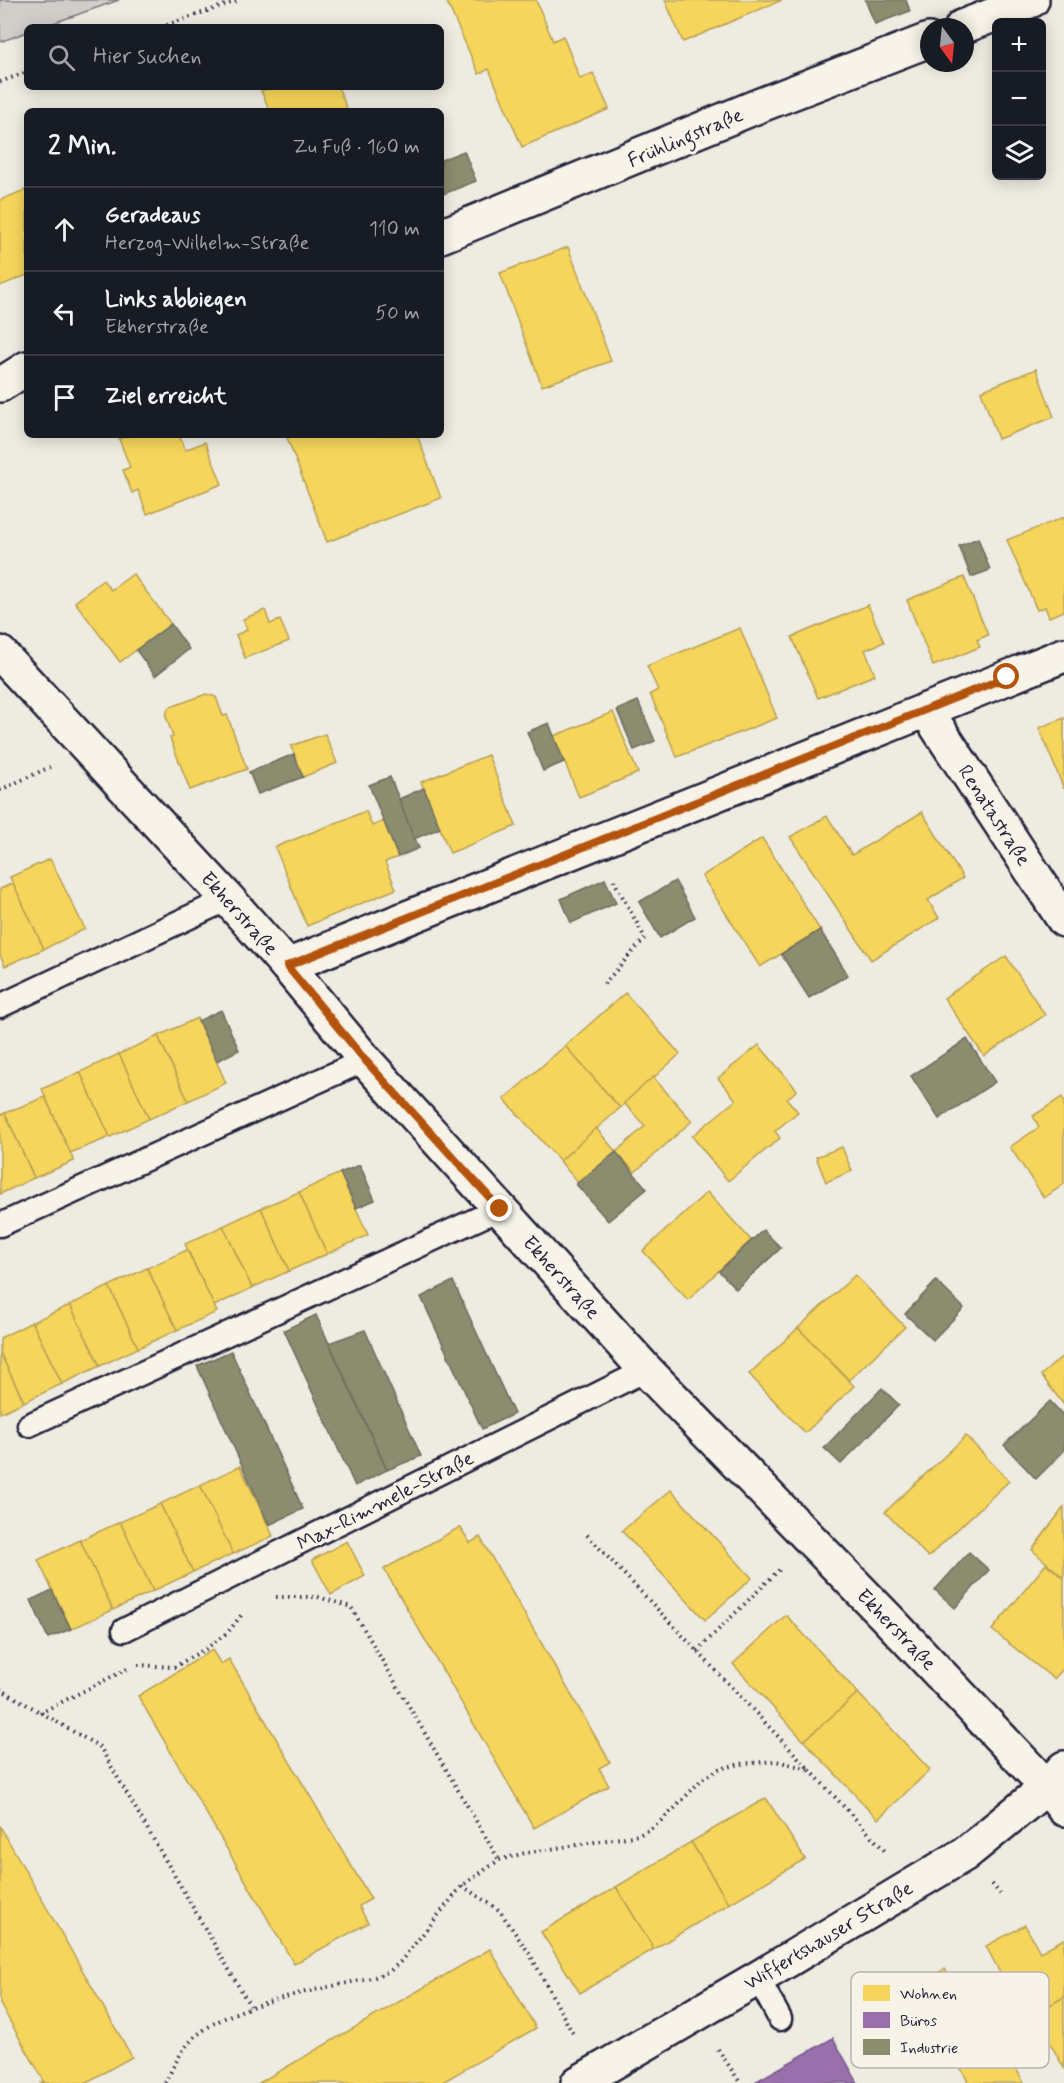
<!DOCTYPE html>
<html lang="de">
<head>
<meta charset="utf-8">
<style>
  :root { --surface:#171b24; --page:#20242c; --text:#f1f3f6; --muted:#9ea1a6; --line:#363941 }
  body { margin:0; font-family:Mynerve,sans-serif; background:var(--page); color:var(--text) }
  .controls { position:absolute; right:18px; top:18px; display:grid; overflow:hidden; border-radius:9px; box-shadow:0 3px 15px #0003 }
  .controls button { width:54px; height:54px; display:grid; place-items:center; padding:0; border:0; border-bottom:2px solid var(--line); background:var(--surface); color:var(--text); font:30px sans-serif }
  .compass { position:absolute; left:920px; top:18px; width:54px; height:54px; border-radius:50%; background:var(--surface); box-shadow:0 3px 15px #0003; rotate:165deg }
  .stop { position:absolute; width:18px; height:18px; margin:-14px; border:4px solid #b45309; border-radius:50%; background:#fff }
  .stop.end { background:#b45309; border-color:#fff; box-shadow:0 2px 6px #0008 }
  .list { margin:0; padding:0; list-style:none }
  h2 { display:flex; justify-content:space-between; align-items:center; height:78px; margin:0; padding:0 24px; font-size:26px }
  h2 small { font-size:20px; font-weight:400; color:var(--muted) }
  .list li { display:grid; grid-template-columns:39px 1fr auto; gap:18px; align-items:center; box-sizing:border-box; height:84px; padding:0 24px; border-top:2px solid var(--line) }
  .list b { display:block; font-size:22px; white-space:nowrap }
  .list p { margin:0; font-size:20px; white-space:nowrap; color:var(--muted) }
  .list em { font-size:20px; font-style:normal; color:var(--muted) }
  .icon { flex:none; width:33px; height:33px; fill:none; stroke:currentColor; stroke-width:2; stroke-linecap:round; stroke-linejoin:round }
  .map { position:relative; flex:none; width:1064px; height:2083px; overflow:hidden }
  .search { position:absolute; background:var(--surface); box-shadow:0 3px 15px #0003; left:24px; top:24px; width:420px; height:66px; display:flex; align-items:center; gap:15px; box-sizing:border-box; padding:0 21px; border-radius:9px; color:var(--muted); font-size:22px }
  .panel { position:absolute; background:var(--surface); box-shadow:0 3px 15px #0003; left:24px; top:108px; width:420px; height:330px; border-radius:9px }
  .map>svg:first-child { display:block }
  .green { fill:#d1cdc9; stroke:#7a7882; stroke-width:1.5 }
  .homes { fill:#f6d55c; stroke:#b69f52; stroke-width:1.5 }
  .offices { fill:#9970ab; stroke:#755989; stroke-width:1.5 }
  .industry { fill:#8c8c6e; stroke:#6c6c5f; stroke-width:1.5 }
  .lines { fill:none; stroke-linecap:round; stroke-linejoin:round }
  .service-casing { stroke:#22223b; stroke-width:27 }
  .minor-casing { stroke:#22223b; stroke-width:38 }
  .tertiary-casing { stroke:#22223b; stroke-width:38 }
  .path { stroke:#22223b; stroke-width:4; stroke-dasharray:1.5 4.5; stroke-linecap:butt }
  .service { stroke:#f7f3e8; stroke-width:22 }
  .minor { stroke:#f7f3e8; stroke-width:33 }
  .tertiary { stroke:#f7f3e8; stroke-width:33 }
  .route { stroke:#b45309; stroke-width:8 }
  .labels { text-anchor:middle; stroke-width:6; stroke-linejoin:round; paint-order:stroke }
  .street-label { font-size:20px; fill:#22223b; stroke:#f7f3e8 }
  .key { fill:#f7f3e8; stroke:#b7b4b4; stroke-width:1.5 }
  .key-label { font-size:16px; fill:#22223b }
</style>
</head>
<body>
<div class="map">
<svg width="1064" height="2083" viewBox="0 0 1064 2083">
  <rect width="100%" height="100%" fill="#eeebe1"/>
  <filter id="ink" filterUnits="userSpaceOnUse"><feTurbulence type="fractalNoise" baseFrequency=".0167" numOctaves="2"/><feDisplacementMap in="SourceGraphic" scale="12" xChannelSelector="R" yChannelSelector="G"/><feConvolveMatrix kernelMatrix="1 2 1 2 8 2 1 2 1" color-interpolation-filters="sRGB"/></filter>
  <g filter="url(#ink)">
    <!-- green -->
    <path class="green" d="M0 0H119L42 27H27V32L0 42Z"/>
    <!-- homes -->
    <g class="homes">
      <path d="M446 0H536L553 41 563 36 580 79 593 73 609 109 522 147 489 69 479 74Z"/>
      <path d="M665 0H782L683 42Z"/>
      <path d="M271 87H338L348 111H270L261 91Z"/>
      <path d="M27 189V275L0 286V200Z"/>
      <path d="M568 247 611 361 542 386 500 273Z"/>
      <path d="M1036 369 1054 417 998 439 981 391Z"/>
      <path d="M129 435H179L185 450 205 442 222 484 147 514 138 490 132 493 123 470 130 467 119 439Z"/>
      <path d="M286 435H417L441 498 327 542Z"/>
      <path d="M1064 517V611L1049 617 1045 607 1037 610 1007 540Z"/>
      <path d="M133 574 171 624 120 662 75 602 103 580 111 590Z"/>
      <path d="M964 577 988 635 977 640 980 647 933 666 907 600Z"/>
      <path d="M868 605 884 642 865 650 875 675 818 698 792 637Z"/>
      <path d="M265 610 270 624 280 620 289 641 245 658 236 635 247 630 243 619Z"/>
      <path d="M740 628 777 718 677 757 650 694 658 690 647 666Z"/>
      <path d="M206 694 216 697 223 716 227 715 247 769 190 790 170 738 173 737 166 716 168 708Z"/>
      <path d="M613 712 638 773 579 797 554 736Z"/>
      <path d="M1064 718V789L1039 728Z"/>
      <path d="M325 734 337 763 303 777 291 746Z"/>
      <path d="M488 755 516 826 450 853 421 782Z"/>
      <path d="M366 811 372 826 384 821 398 857 385 862 396 889 307 926 275 847Z"/>
      <path d="M922 812 963 878 928 900 939 918 871 960 790 837 827 816 852 855Z"/>
      <path d="M762 838 820 930 760 967 702 876Z"/>
      <path d="M50 859 85 929 44 949 10 877Z"/>
      <path d="M13 883 44 949 5 966 0 955V889Z"/>
      <path d="M1006 956 1045 1015 984 1056 944 998Z"/>
      <path d="M625 993 680 1054 620 1108 565 1046Z"/>
      <path d="M197 1018 226 1083 188 1101 158 1036Z"/>
      <path d="M158 1036 188 1101 149 1119 119 1054Z"/>
      <path d="M759 1045 797 1090 787 1099 798 1112 775 1131 780 1138 728 1181 692 1136 736 1100 718 1078Z"/>
      <path d="M565 1046 620 1108 560 1161 504 1099Z"/>
      <path d="M119 1054 149 1119 110 1137 80 1072Z"/>
      <path d="M80 1072 110 1137 70 1153 42 1089Z"/>
      <path d="M653 1077 692 1121 635 1172 616 1152 645 1126 624 1103Z"/>
      <path d="M45 1097 74 1161 34 1178 5 1113Z"/>
      <path d="M1062 1097 1064 1101V1184L1044 1198 1010 1147 1039 1127 1033 1116Z"/>
      <path d="M5 1113 34 1178 0 1194V1115Z"/>
      <path d="M596 1128 616 1152 578 1183 560 1161Z"/>
      <path d="M842 1147 852 1171 826 1182 816 1157Z"/>
      <path d="M340 1173 368 1235 327 1254 299 1192Z"/>
      <path d="M299 1192 327 1254 289 1271 261 1208Z"/>
      <path d="M707 1192 751 1240 688 1300 643 1251Z"/>
      <path d="M261 1208 289 1271 252 1288 223 1226Z"/>
      <path d="M223 1226 252 1288 214 1306 185 1244Z"/>
      <path d="M187 1250 217 1312 177 1330 147 1268Z"/>
      <path d="M147 1268 177 1330 138 1348 109 1286Z"/>
      <path d="M855 1275 905 1327 849 1380 798 1328Z"/>
      <path d="M109 1286 138 1348 100 1366 70 1305Z"/>
      <path d="M70 1305 100 1366 62 1384 32 1322Z"/>
      <path d="M32 1322 62 1384 24 1402 0 1353V1338Z"/>
      <path d="M798 1328 854 1386 805 1433 749 1374Z"/>
      <path d="M0 1353 24 1402 0 1413Z"/>
      <path d="M1064 1355V1405L1041 1375Z"/>
      <path d="M966 1436 1009 1481 928 1557 885 1512Z"/>
      <path d="M240 1466 273 1536 233 1554 200 1485Z"/>
      <path d="M200 1485 233 1554 193 1572 160 1504Z"/>
      <path d="M671 1490 752 1578 705 1620 622 1531Z"/>
      <path d="M160 1504 193 1572 153 1591 120 1522Z"/>
      <path d="M1064 1507V1578L1032 1550Z"/>
      <path d="M120 1522 153 1591 113 1610 80 1540Z"/>
      <path d="M460 1527 470 1543 480 1537 610 1762 599 1768 609 1786 534 1828 384 1569Z"/>
      <path d="M80 1540 113 1610 71 1629 38 1560Z"/>
      <path d="M347 1541 365 1576 331 1595 312 1560Z"/>
      <path d="M1046 1564 1064 1578V1668L1054 1679 992 1630Z"/>
      <path d="M786 1615 858 1693 804 1741 733 1664Z"/>
      <path d="M212 1650 221 1664 229 1659 371 1899 359 1906 368 1923 294 1964 138 1696Z"/>
      <path d="M858 1693 930 1770 878 1819 804 1741Z"/>
      <path d="M766 1798 805 1859 729 1904 691 1842Z"/>
      <path d="M0 1826 132 2057 85 2083H41L44 2081 0 2004Z"/>
      <path d="M691 1842 729 1904 654 1949 616 1887Z"/>
      <path d="M616 1887 654 1949 580 1993 541 1932Z"/>
      <path d="M1025 1925 1040 1952 1064 1939V1997L1025 2020 986 1946Z"/>
      <path d="M490 1949 536 2028 441 2083H259Z"/>
      <path d="M945 1969 982 2037 995 2030 1024 2083H969L950 2049 944 2053 908 1990Z"/>
      <path d="M1064 1997V2068L1034 2014Z"/>
    </g>
    <!-- offices -->
    <path class="offices" d="M833 2038 858 2083H753Z"/>
    <!-- industry -->
    <g class="industry">
      <path d="M865 0H906L910 11 875 24Z"/>
      <path d="M464 151 476 181 441 195V160Z"/>
      <path d="M978 538 990 570 971 577 959 546Z"/>
      <path d="M171 624 189 649 155 676 136 650Z"/>
      <path d="M638 701 655 741 634 750 617 710Z"/>
      <path d="M549 723 564 762 543 771 527 732Z"/>
      <path d="M294 754 303 777 258 794 249 772Z"/>
      <path d="M390 777 419 848 398 857 369 785Z"/>
      <path d="M424 788 440 828 414 839 399 799Z"/>
      <path d="M605 879 616 903 571 923 561 899Z"/>
      <path d="M675 881 695 917 660 938 639 902Z"/>
      <path d="M820 930 848 975 809 998 781 954Z"/>
      <path d="M221 1010 239 1050 217 1061 198 1021Z"/>
      <path d="M967 1039 995 1082 939 1119 911 1076Z"/>
      <path d="M616 1152 647 1189 608 1221 576 1184Z"/>
      <path d="M360 1165 375 1200 356 1208 340 1173Z"/>
      <path d="M763 1230 781 1248 736 1289 719 1271Z"/>
      <path d="M453 1281 514 1414 482 1429 421 1297Z"/>
      <path d="M936 1281 964 1308 933 1340 905 1314Z"/>
      <path d="M316 1315 387 1470 355 1486 284 1330Z"/>
      <path d="M365 1330 421 1456 387 1470 329 1343Z"/>
      <path d="M231 1351 303 1509 269 1525 197 1366Z"/>
      <path d="M882 1388 899 1405 841 1464 824 1448Z"/>
      <path d="M1050 1401 1064 1416V1451L1036 1479 1004 1445Z"/>
      <path d="M969 1552 989 1570 955 1608 935 1590Z"/>
      <path d="M52 1590 71 1629 48 1638 31 1600Z"/>
    </g>
    <g class="lines">
      <defs>
        <g id="service">
          <path d="M0 1006 228 899"/>
          <path d="M0 1225 365 1060"/>
          <path d="M29 1425 499 1209"/>
          <path d="M124 1630 646 1370"/>
          <path d="M758 1978 780 2019"/>
        </g>
        <g id="minor">
          <path d="M962 27 1032 0"/>
          <path d="M441 236 758 106 929 40"/>
          <path d="M0 385 27 368"/>
          <path d="M0 653 228 899 287 966 365 1060 646 1370 889 1620 1047 1787 1064 1809"/>
          <path d="M926 710 1064 920"/>
          <path d="M287 966 1064 655"/>
        </g>
        <path id="tertiary" d="M578 2083 758 1978 965 1854 1047 1787 1064 1768"/>
      </defs>
      <!-- service casing -->
      <use href="#service" class="service-casing"/>
      <!-- minor casing -->
      <use href="#minor" class="minor-casing"/>
      <!-- tertiary casing -->
      <use href="#tertiary" class="tertiary-casing"/>
      <!-- path -->
      <g class="path">
        <path d="M161 27 240 0"/>
        <path d="M0 82 27 72"/>
        <path d="M0 790 50 767"/>
        <path d="M604 984 645 938 613 879"/>
        <path d="M587 1535 809 1769 886 1852"/>
        <path d="M276 1597H318L351 1607 499 1860"/>
        <path d="M697 1651 782 1567"/>
        <path d="M138 1665 174 1667 207 1648 228 1632 243 1613"/>
        <path d="M0 1689 100 1747 250 2006"/>
        <path d="M40 1713 131 1667"/>
        <path d="M992 1884 1000 1894"/>
        <path d="M462 1886 499 1910 531 1956 574 2036"/>
        <path d="M718 2049 739 2081 736 2083"/>
        <path d="M165 2083C172 2070 179 2054 189 2043 224 2003 324 1989 375 1977L390 1971 400 1962 462 1886 499 1860 525 1853 639 1835 655 1826 675 1808 702 1779 719 1769 740 1764 776 1761 809 1769"/>
      </g>
      <!-- service -->
      <use href="#service" class="service"/>
      <!-- minor -->
      <use href="#minor" class="minor"/>
      <!-- tertiary -->
      <use href="#tertiary" class="tertiary"/>
    </g>
  </g>
  <g class="lines" filter="url(#ink)">
    <!-- route -->
    <path class="route" d="M500 1209 365 1060 287 966 1007 677"/>
  </g>
  <g class="labels">
    <!-- street labels -->
    <g class="street-label">
      <text transform="translate(685 137) rotate(-23)" y="7">Frühlingstraße</text>
      <text transform="translate(995 815) rotate(57)" y="7">Renatastraße</text>
      <text transform="translate(240 913) rotate(48)" y="7">Ekherstraße</text>
      <text transform="translate(562 1277) rotate(48)" y="7">Ekherstraße</text>
      <text transform="translate(385 1500) rotate(-27)" y="7">Max-Rimmele-Straße</text>
      <text transform="translate(897 1629) rotate(46)" y="7">Ekherstraße</text>
      <text transform="translate(828 1935) rotate(-31)" y="7">Wiffertshauser Straße</text>
    </g>
  </g>
  <!-- legend -->
  <rect x="851" y="1972" width="198" height="96" rx="9" class="key"/>
  <rect x="863" y="1985" width="27" height="16" fill="#f6d55c"/>
  <rect x="863" y="2012" width="27" height="16" fill="#9970ab"/>
  <rect x="863" y="2039" width="27" height="16" fill="#8c8c6e"/>
  <g class="key-label">
    <text x="900" y="1999">Wohnen</text>
    <text x="900" y="2026">Büros</text>
    <text x="900" y="2053">Industrie</text>
  </g>
</svg>
<div class="controls">
<button>+</button>
<button>−</button>
<button><svg class="icon" aria-label="layers" viewBox="0 0 24 24"><path d="M12 4l9 5-9 5-9-5zM3 14l9 5 9-5"/></svg></button>
</div>
<svg class="compass" viewBox="-18 -18 36 36"><path d="M0-13l5 13h-10z" fill="#e53935"/><path d="M0 13l5-13h-10z" fill="#9ea1a6"/></svg>
<div class="stop" style="left:1007px;top:677px"></div>
<div class="stop end" style="left:500px;top:1209px"></div>
<div class="search"><svg class="icon" aria-label="search" viewBox="0 0 24 24"><circle cx="10" cy="10" r="6"/><path d="M15 15l6 6"/></svg>Hier suchen</div>
<section class="panel">
<h2>2 Min.<small>Zu Fuß · 160 m</small></h2>
<ul class="list">
<li><svg class="icon" aria-label="ahead" viewBox="0 0 24 24"><path d="M12 20V5M6 11l6-6 6 6"/></svg><div><b>Geradeaus</b><p>Herzog-Wilhelm-Straße</p></div><em>110 m</em></li>
<li><svg class="icon" aria-label="left" viewBox="0 0 24 24"><path d="M17 20v-9H6M10 6l-5 5 5 5"/></svg><div><b>Links abbiegen</b><p>Ekherstraße</p></div><em>50 m</em></li>
<li><svg class="icon" aria-label="arrive" viewBox="0 0 24 24"><path d="M6 21V4h12l-3 4 3 4H6"/></svg><div><b>Ziel erreicht</b></div></li>
</ul>
</section>
</div>
</body>
</html>
